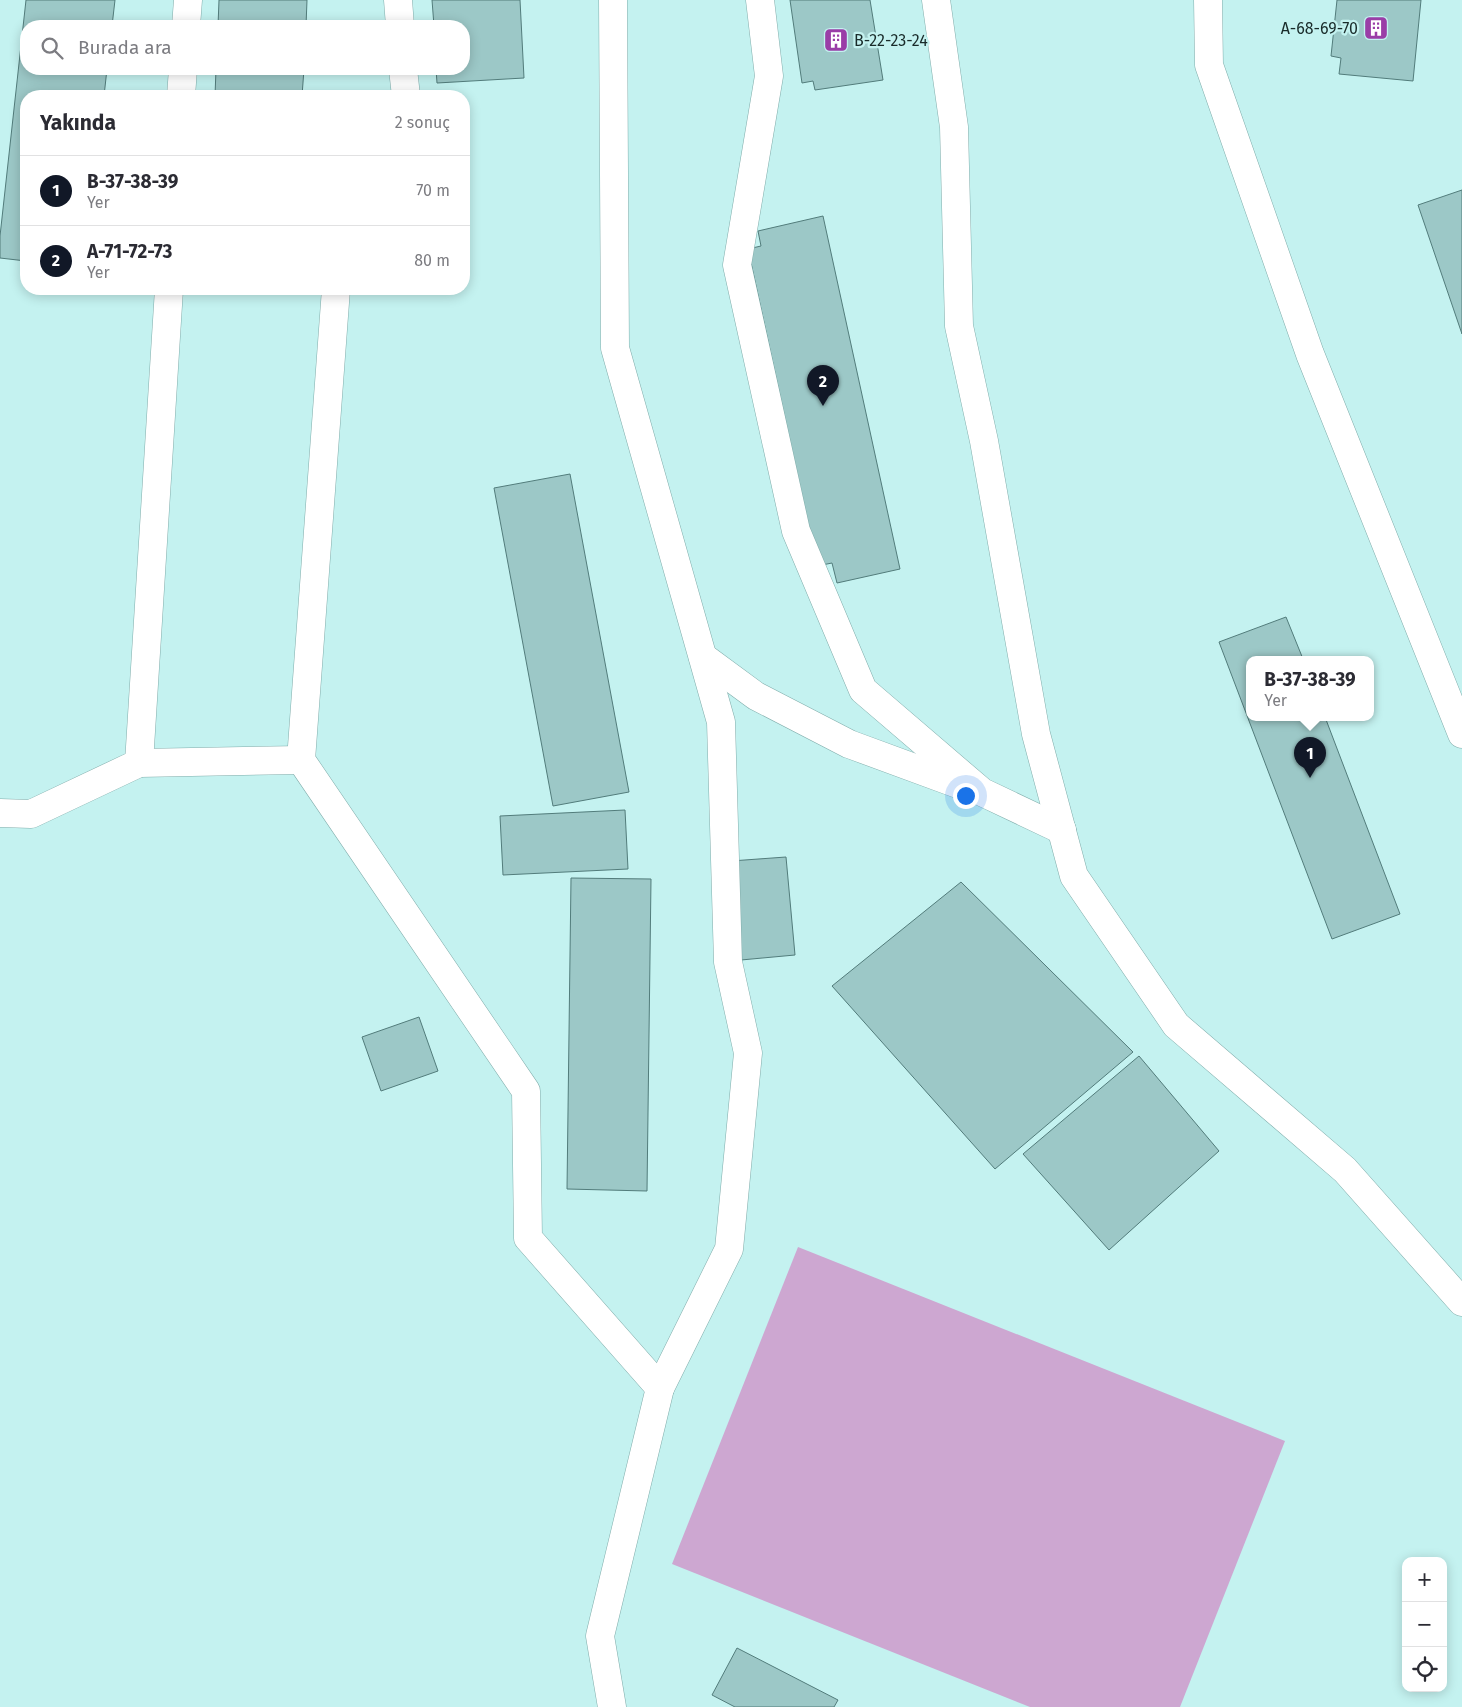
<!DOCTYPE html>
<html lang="tr">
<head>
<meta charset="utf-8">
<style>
  :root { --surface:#fff; --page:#f7f7f7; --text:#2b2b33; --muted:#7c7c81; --line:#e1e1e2; --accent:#111827 }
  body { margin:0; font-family:"Fira Sans",sans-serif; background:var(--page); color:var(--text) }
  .controls { position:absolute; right:15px; bottom:15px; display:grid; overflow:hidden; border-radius:10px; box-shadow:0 2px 12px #0003 }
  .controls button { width:45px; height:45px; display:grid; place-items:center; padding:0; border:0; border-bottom:1px solid var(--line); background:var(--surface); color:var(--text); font:25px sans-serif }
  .you { position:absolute; left:965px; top:795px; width:18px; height:18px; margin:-12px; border:4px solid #fff; border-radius:50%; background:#1a73e8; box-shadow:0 0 0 8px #1a73e833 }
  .badge { display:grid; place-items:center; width:32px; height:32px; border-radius:50%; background:var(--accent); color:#fff; font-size:16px; font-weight:700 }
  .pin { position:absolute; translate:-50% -41px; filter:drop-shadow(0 1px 2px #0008) }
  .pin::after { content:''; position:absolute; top:26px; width:18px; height:15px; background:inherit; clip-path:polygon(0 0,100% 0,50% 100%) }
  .popup { position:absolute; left:1246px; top:656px; width:128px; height:65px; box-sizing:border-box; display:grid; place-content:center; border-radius:10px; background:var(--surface); filter:drop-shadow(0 1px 4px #0005); font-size:16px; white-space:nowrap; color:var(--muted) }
  .popup b { font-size:19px; color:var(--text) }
  .popup::after { content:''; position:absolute; left:50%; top:100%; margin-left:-10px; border:10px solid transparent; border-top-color:var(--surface) }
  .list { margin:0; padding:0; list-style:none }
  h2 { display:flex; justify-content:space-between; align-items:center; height:65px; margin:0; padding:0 20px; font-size:21px }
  h2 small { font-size:16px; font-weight:400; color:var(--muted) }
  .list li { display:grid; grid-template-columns:32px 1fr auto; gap:15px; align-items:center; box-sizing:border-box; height:70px; padding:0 20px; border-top:1px solid var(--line) }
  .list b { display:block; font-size:19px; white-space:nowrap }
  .list p { margin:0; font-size:16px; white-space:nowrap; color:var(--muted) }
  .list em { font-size:16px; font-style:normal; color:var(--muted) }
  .icon { flex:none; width:28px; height:28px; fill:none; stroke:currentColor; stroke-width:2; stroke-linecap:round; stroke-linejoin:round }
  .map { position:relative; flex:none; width:1462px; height:1707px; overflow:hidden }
  .search { position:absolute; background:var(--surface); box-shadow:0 2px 12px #0003; left:20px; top:20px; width:450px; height:55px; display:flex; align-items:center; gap:12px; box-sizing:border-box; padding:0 18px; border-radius:20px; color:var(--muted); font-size:19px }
  .panel { position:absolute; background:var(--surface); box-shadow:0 2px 12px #0003; left:20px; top:90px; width:450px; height:205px; border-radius:20px }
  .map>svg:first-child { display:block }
  .green { fill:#cda7d1 }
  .building { fill:#9cc8c7; stroke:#527c7b }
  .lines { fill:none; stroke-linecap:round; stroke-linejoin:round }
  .minor-casing { stroke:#81adab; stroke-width:29 }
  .minor { stroke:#fff; stroke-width:28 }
  .labels { text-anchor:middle; stroke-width:4.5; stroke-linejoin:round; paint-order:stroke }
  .poi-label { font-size:16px; fill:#192b2a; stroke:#c4f2f0; text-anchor:end }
</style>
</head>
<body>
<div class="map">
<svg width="1462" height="1707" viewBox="0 0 1462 1707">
  <rect width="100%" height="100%" fill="#c4f2f0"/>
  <!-- green -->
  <path class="green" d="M798 1247 1285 1441 1180 1707H1030L672 1564Z"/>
  <!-- building -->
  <g class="building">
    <path d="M26 0H115L112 26H26V69H107L104 96H26V261L0 258V236Z"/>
    <path d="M219 0H307L306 26H218Z"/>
    <path d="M432 0H520L524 78 437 83 436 69H464V26H434Z"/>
    <path d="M790 0H870L883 80 815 90 813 81 802 83Z"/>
    <path d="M1337 0H1421L1413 81 1339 74 1341 58 1331 56Z"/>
    <path d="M216 69H304L302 96H215Z"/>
    <path d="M1462 190V334L1418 205Z"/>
    <path d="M823 216 900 569 837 583 832 563 817 566 748 249 761 246 758 231Z"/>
    <path d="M570 474 629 792 553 806 494 488Z"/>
    <path d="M1286 617 1303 659H1250V717H1325L1400 914 1332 939 1219 642Z"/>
    <path d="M625 810 628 869 503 875 500 816Z"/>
    <path d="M786 857 795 955 741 960 731 861Z"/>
    <path d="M571 878 651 879 647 1191 567 1189Z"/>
    <path d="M961 882 1133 1052 995 1169 832 986Z"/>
    <path d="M419 1017 438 1071 381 1091 362 1037Z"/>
    <path d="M1139 1056 1219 1151 1109 1250 1023 1154Z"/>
    <path d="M737 1648 838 1700 834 1707H735L712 1695Z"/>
  </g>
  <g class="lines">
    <defs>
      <g id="minor">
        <path d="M398 0 400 26"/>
        <path d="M760 0 769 76 737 265 796 531 863 690 982 792 1062 830"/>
        <path d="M936 0 954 127 959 326 984 441 1036 734 1074 876 1176 1025 1345 1170 1462 1302"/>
        <path d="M1208 0 1209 65 1310 354 1462 734"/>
        <path d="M186 26 188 0"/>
        <path d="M403 69 406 96"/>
        <path d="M181 96 183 69"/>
        <path d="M336 289 301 760 526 1091 528 1238 660 1388"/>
        <path d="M703 657 756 696 849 744 966 787"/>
        <path d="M139 763 169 289"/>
        <path d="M0 813 31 814 139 763 301 760"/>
        <path d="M612 1707 600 1636 660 1388 729 1249 748 1053 728 962 721 722 615 348 613 0"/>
      </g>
    </defs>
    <!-- minor casing -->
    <use href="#minor" class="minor-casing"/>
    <!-- minor -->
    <use href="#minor" class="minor"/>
  </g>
  <!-- icons -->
  <defs>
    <symbol id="building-square" viewBox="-11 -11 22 22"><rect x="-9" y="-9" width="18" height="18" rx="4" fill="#9a3da7" stroke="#c4f2f0"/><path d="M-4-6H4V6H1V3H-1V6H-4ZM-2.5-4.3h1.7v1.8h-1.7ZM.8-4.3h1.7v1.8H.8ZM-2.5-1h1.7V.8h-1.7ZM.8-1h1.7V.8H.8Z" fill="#fff"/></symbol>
  </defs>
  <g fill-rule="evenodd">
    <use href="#building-square" x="1362" y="14" width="28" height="28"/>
    <use href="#building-square" x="822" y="26" width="28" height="28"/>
  </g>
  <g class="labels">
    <!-- poi labels -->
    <g class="poi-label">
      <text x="1358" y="34">A-68-69-70</text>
      <text x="854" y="46" text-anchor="start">B-22-23-24</text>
    </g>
  </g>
</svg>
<div class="controls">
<button>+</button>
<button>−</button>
<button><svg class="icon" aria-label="locate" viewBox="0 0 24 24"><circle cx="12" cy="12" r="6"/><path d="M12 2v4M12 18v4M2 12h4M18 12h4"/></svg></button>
</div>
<div class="you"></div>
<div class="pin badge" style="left:1310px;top:778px">1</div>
<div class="popup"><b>B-37-38-39</b>Yer</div>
<div class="pin badge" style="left:823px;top:406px">2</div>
<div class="search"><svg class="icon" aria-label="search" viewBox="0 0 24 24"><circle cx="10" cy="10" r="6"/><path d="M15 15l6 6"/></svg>Burada ara</div>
<section class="panel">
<h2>Yakında<small>2 sonuç</small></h2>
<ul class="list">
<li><span class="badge">1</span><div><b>B-37-38-39</b><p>Yer</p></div><em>70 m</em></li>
<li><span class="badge">2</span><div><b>A-71-72-73</b><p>Yer</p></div><em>80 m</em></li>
</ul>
</section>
</div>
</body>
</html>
